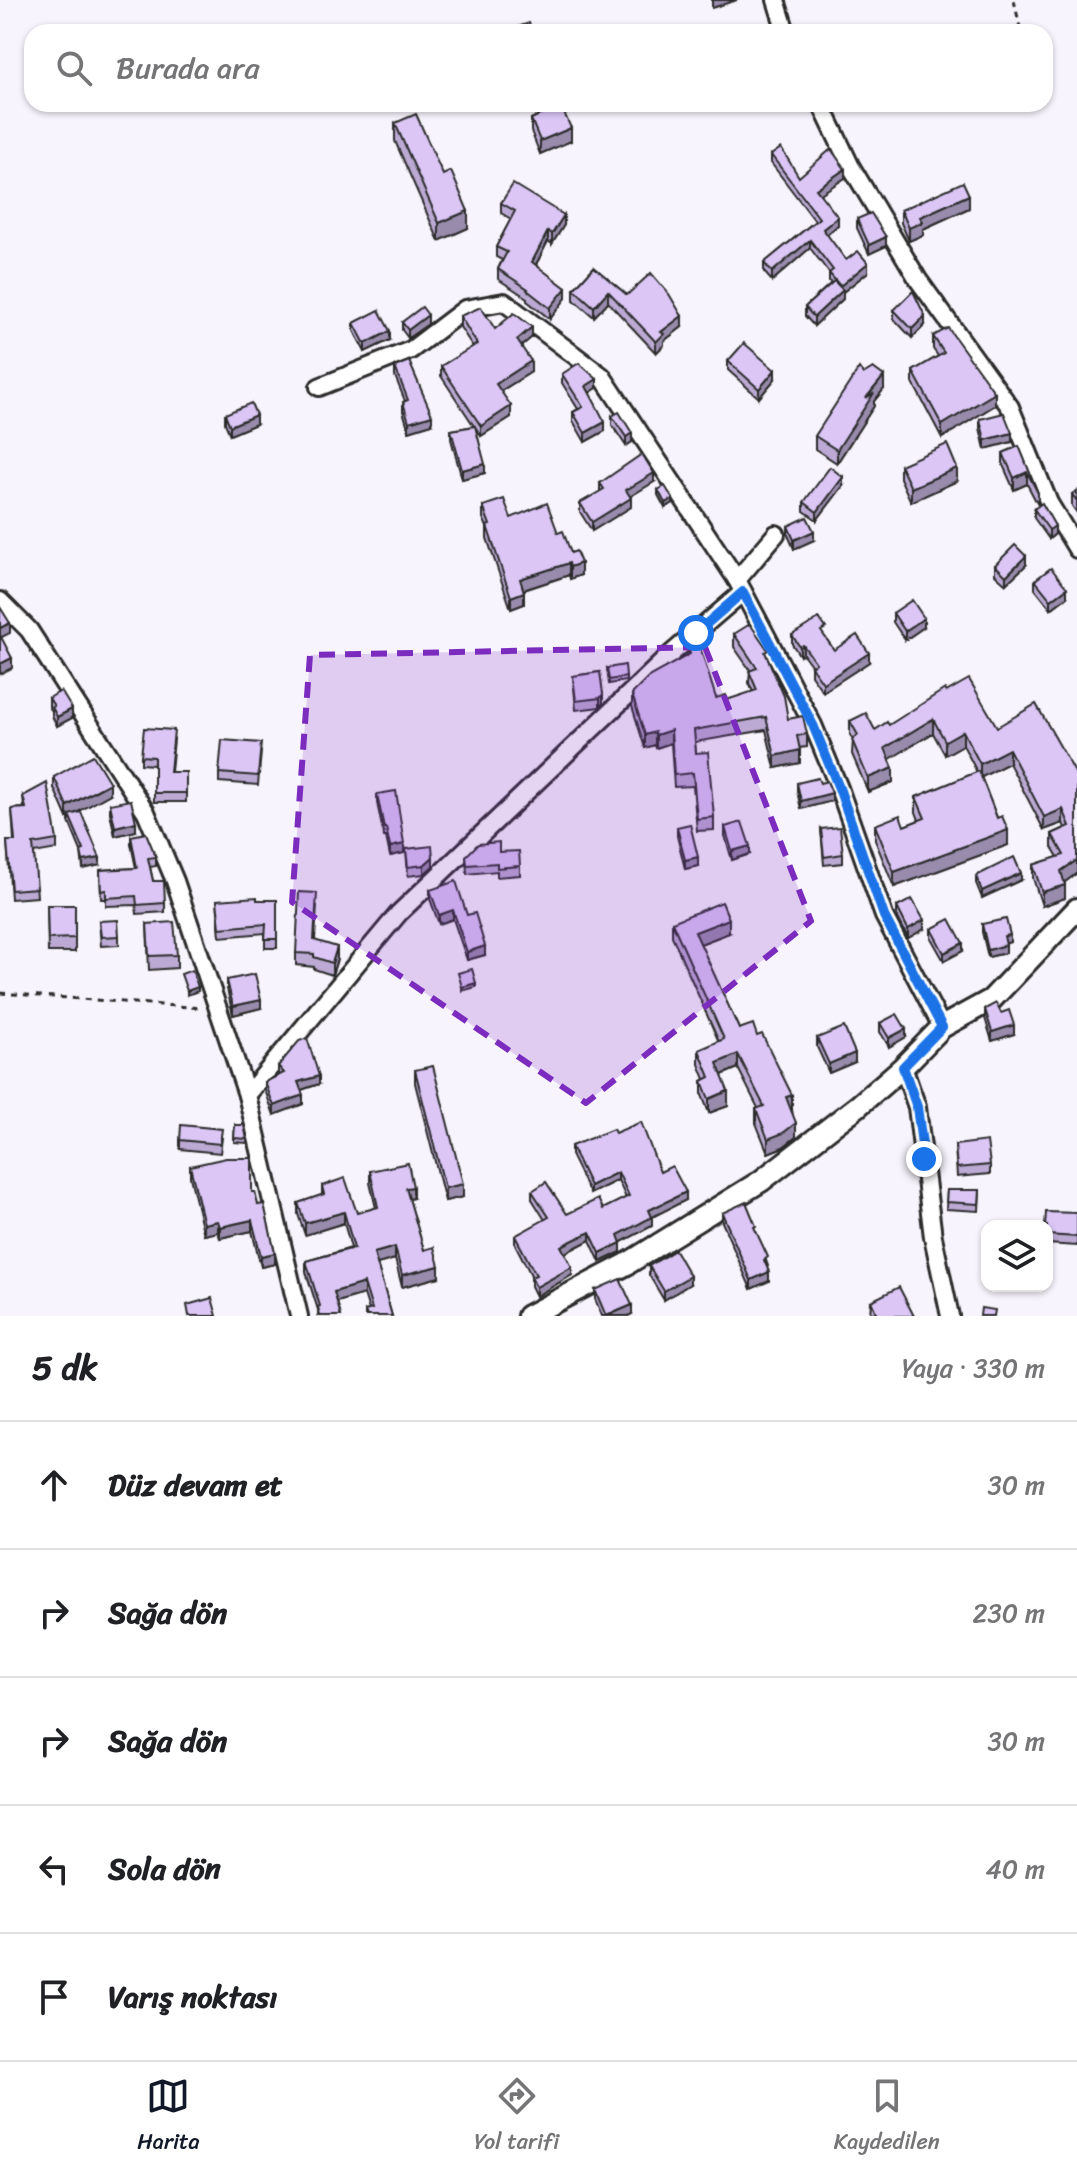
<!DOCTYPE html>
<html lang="tr">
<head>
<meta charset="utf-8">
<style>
  :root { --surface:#fff; --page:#f2f2f2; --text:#202124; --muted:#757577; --line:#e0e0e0; --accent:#111827 }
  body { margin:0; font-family:Sriracha,sans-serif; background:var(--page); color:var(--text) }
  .controls { position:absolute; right:24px; bottom:24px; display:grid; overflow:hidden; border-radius:16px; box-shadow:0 2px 6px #0004 }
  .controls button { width:72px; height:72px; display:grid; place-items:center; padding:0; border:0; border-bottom:2px solid var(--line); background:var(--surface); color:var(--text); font:40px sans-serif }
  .stop { position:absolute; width:24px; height:24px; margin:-18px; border:6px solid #1a73e8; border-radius:50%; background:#fff }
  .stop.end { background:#1a73e8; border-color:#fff; box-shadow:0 2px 8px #0008 }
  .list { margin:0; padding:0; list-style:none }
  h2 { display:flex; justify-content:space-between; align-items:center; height:104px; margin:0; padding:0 32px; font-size:34px }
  h2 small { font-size:26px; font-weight:400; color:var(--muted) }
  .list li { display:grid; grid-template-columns:52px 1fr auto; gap:24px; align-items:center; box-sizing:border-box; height:128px; padding:0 32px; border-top:2px solid var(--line) }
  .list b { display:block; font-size:30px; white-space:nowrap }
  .list em { font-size:26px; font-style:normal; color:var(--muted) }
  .icon { flex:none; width:44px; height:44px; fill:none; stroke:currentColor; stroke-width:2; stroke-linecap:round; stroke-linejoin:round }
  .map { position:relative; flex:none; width:1077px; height:1316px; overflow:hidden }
  .search { position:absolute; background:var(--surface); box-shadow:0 2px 6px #0004; left:24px; right:24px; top:24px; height:88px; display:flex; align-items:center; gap:20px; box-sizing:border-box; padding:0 28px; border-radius:24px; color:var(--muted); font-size:30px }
  .sheet { height:744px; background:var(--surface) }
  nav { display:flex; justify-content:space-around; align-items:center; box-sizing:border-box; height:112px; border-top:2px solid var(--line); background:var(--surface); font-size:22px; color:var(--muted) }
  nav a { display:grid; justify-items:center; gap:4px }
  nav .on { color:var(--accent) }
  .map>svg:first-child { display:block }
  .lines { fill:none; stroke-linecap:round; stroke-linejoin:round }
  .minor-casing { stroke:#2b2b2b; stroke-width:22 }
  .tertiary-casing { stroke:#2b2b2b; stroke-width:26 }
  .path { stroke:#2b2b2b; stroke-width:3; stroke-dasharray:6 6; stroke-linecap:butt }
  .minor { stroke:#fff; stroke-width:16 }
  .tertiary { stroke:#fff; stroke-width:20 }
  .wall { fill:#bcaad4; stroke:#2b2b2b; stroke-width:2 }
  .shaded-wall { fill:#998bac; stroke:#2b2b2b; stroke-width:2 }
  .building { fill:#dbc6f6; stroke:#2b2b2b; stroke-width:2 }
  .route { stroke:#1a73e8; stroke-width:10 }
  .marked { fill:#7b2cbf; fill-opacity:0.2; stroke:#7b2cbf; stroke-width:6; stroke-dasharray:16 10; stroke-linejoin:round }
</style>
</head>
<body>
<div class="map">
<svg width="1077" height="1316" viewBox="0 0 1077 1316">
  <rect width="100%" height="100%" fill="#f8f4fd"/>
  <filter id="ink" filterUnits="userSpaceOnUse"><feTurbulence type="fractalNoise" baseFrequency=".0125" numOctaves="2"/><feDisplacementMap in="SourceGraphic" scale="16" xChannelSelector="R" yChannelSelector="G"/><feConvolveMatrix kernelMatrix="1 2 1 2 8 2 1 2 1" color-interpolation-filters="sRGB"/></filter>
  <g filter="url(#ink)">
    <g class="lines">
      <defs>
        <g id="minor">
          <path d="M776 0 786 32"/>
          <path d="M821 104 850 165 919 281 1010 407 1049 503 1077 549"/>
          <path d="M319 387 411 350 465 309 504 302 602 376 737 580 813 725 839 788 884 916 942 1027"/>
          <path d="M737 580 776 534"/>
          <path d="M0 601 29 630 146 812 175 881 247 1095 299 1316"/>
          <path d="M903 1067 917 1107 933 1237 950 1316"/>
          <path d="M247 1095 399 913 672 653 743 592"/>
        </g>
        <path id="tertiary" d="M528 1316 627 1264 761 1181 858 1106 903 1067 942 1027 991 1000 1077 909"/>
      </defs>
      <!-- minor casing -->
      <use href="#minor" class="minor-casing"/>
      <!-- tertiary casing -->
      <use href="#tertiary" class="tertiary-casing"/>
      <!-- path -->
      <g class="path">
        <path d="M1014 0 1021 32"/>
        <path d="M0 993 203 1008"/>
      </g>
      <!-- minor -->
      <use href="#minor" class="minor"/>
      <!-- tertiary -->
      <use href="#tertiary" class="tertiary"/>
    </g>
    <!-- wall -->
    <g class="wall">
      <path d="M542 104H568V109L563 111 571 141 540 154 531 131V119L545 113Z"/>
      <path d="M395 123 443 175 468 228 439 241 395 141Z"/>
      <path d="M771 155 799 177 845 178 820 194 838 225 827 235 846 260 868 272 843 292V299L814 326 805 316V307L831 283 829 281V273L810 248 772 281 764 272V263L815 221 771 163Z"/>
      <path d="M501 203 564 225 552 244 548 241 536 265 566 298 550 319 527 301V298L498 279V269L502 260 496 257V247L511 219 501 213Z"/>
      <path d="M969 208 923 229V235L909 241 901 223V210Z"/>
      <path d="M857 219 886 246 869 254 857 228Z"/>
      <path d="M594 267 627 295 682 327 664 341V345L656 353 608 302 594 317 574 300V289Z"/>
      <path d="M894 310 925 325 912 338 894 319Z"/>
      <path d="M460 316 495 329 532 337 521 346 531 372 501 391 511 417 481 436 476 428 485 473 462 479 451 439V430L474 426 441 376V366L473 347 460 327Z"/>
      <path d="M402 322 428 324 408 338 402 330Z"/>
      <path d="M354 323 390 340 365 352 354 331Z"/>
      <path d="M933 336 995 405 942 438 913 383V371L938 356 933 349Z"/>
      <path d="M728 361 775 379 759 398 728 370Z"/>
      <path d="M395 367 432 424 409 431 403 411V402L405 401 395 376Z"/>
      <path d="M562 374 597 388 589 393 605 431 585 442 573 421V412L578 409 562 383Z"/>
      <path d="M863 374 884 389 874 401V406L837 463 815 449V436Z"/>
      <path d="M225 414 256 424 230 435 225 423Z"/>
      <path d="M612 416 632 442 626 446 612 425Z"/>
      <path d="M980 419 1012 442 985 449 980 428Z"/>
      <path d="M1019 446 1038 493V505L1027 484 1014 490 1003 465V453Z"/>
      <path d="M900 465 957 481 911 502 900 478Z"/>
      <path d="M654 482 630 496 631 507 592 531 580 512V503L600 492V483Z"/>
      <path d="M843 486 817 520 804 511V502Z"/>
      <path d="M658 490 673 503 665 508 658 495Z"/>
      <path d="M1077 491V513L1072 506V494Z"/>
      <path d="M483 506 511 518 558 533 571 553 581 575 570 579 569 575 524 590V604L511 609 487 538V527L483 518Z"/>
      <path d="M1034 509 1055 534 1049 539 1034 518Z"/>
      <path d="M788 526 814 540 794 549 788 535Z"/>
      <path d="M995 565H1026L1006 584 995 574Z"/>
      <path d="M1035 580 1067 597 1051 609 1035 589Z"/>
      <path d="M893 613 924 627 905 640 893 622Z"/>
      <path d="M734 634 768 660 788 719 807 734V747L799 748 800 763 775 768 766 730 695 742 696 753 714 817V830L697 831 693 786 674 787 671 743 656 748 655 745 645 748 632 706V694L689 655V650L716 698 727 700 753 692 749 683 750 670 734 647Z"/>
      <path d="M792 635 825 637 834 650 869 662 823 692 811 675V665L803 654 800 656 792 644Z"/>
      <path d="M607 668 626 677V681L609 684Z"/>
      <path d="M600 672 603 703 600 707 576 710 573 676Z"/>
      <path d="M946 692 997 727 1077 776V873L1065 882V898L1042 906 1033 878V865L1058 857 1052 847V834L1065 828 1063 823 1044 830 1009 763 981 777 1008 845 894 887 875 840V825L904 826 919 820 916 812V797L977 772 963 745 945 755 933 733 889 759 893 782 868 792 852 754 853 739 850 735V721L875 730 889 725Z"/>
      <path d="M49 698 72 718 57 726 52 716V711L49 707Z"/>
      <path d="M174 739 171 772H186V802H154V765L141 764V756Z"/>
      <path d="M261 752 258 785 219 782V773Z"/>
      <path d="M54 777 110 794 74 814 100 865 83 869 81 851 69 822V817L67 818 54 788Z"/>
      <path d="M797 783H820L832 801 801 809 797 791Z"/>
      <path d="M377 794 404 853 390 856 386 837H384L377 803Z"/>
      <path d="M23 796 57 840V849L34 853 37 897 11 899 7 841H14L12 809 24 808Z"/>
      <path d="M110 804 136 831 115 836 110 813Z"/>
      <path d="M677 827 698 866 685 869 677 836Z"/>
      <path d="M725 827 750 854 732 860 725 836Z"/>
      <path d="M821 829 843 854V863L824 865Z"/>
      <path d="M131 836 156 857V866L150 867 153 881 165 903V912L137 914 136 905 106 906V899H101L100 870 136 868 131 844Z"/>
      <path d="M406 849 433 866 424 874 408 876Z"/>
      <path d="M499 852 520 866V875L497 877V871L467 874 466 856Z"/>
      <path d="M976 876 1021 880 982 898 976 883Z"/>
      <path d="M430 890 467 915 485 955 467 960 453 919 439 924 430 899Z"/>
      <path d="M217 900H277V948H265V933L220 937Z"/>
      <path d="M47 905H75V952H48Z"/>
      <path d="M317 905 315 940 337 959 332 975 314 969V967L296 965V953Z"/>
      <path d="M897 907 924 929 908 938 897 916Z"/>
      <path d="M99 921 119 936V945L101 946Z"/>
      <path d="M672 922 729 933 700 944 739 1029 757 1036 792 1109 796 1137 783 1147 768 1153 756 1123V1109L758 1108 738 1068 722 1075 728 1106 709 1113 702 1095V1081L705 1079 699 1064V1050L719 1042 672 936Z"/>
      <path d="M147 924 177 955V968L149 970Z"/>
      <path d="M982 924 1010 942 1006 943V953L988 957 982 932Z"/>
      <path d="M931 929 963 951 944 961 931 938Z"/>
      <path d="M227 980 261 1008 233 1015 227 989Z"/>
      <path d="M985 1009 1014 1034 992 1041 985 1018Z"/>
      <path d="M880 1023 906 1037 889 1047 880 1032Z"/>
      <path d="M817 1038 855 1062 829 1073 817 1047Z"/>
      <path d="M278 1066 319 1084 301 1090 303 1104 274 1115 265 1090V1082L278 1075Z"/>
      <path d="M415 1070 463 1197 445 1201 415 1083Z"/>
      <path d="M235 1125 247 1139V1143L234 1142Z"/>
      <path d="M615 1133 660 1172 686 1200 652 1217V1226L621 1242V1252L600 1262 590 1240 565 1253 572 1275 536 1296 531 1286V1277H532L515 1244V1236L545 1220 532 1199V1191L567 1214 603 1209 626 1198 618 1180 590 1194 571 1155V1146Z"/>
      <path d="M222 1138 220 1153 180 1149V1140Z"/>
      <path d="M955 1145 990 1165V1174L957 1177Z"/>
      <path d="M190 1166 252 1192 258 1205 275 1264 261 1267 252 1231 220 1238 218 1232 204 1235 190 1177Z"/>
      <path d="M370 1171 413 1198 409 1199 424 1250 439 1277 402 1287 395 1259 377 1264 392 1316H365V1311L369 1310 364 1294 337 1302 341 1316H318V1310L306 1272V1261L351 1248 344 1223 305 1235 298 1214V1203L322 1195V1186L357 1213 376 1208 370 1183Z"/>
      <path d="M947 1190H980L979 1211 946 1209Z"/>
      <path d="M722 1213 756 1232 768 1266 767 1267 769 1281 751 1289 722 1222Z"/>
      <path d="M1077 1213V1246L1047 1244V1226Z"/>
      <path d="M649 1266 690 1284 664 1300 649 1275Z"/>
      <path d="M595 1290 632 1314 628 1316H602L595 1299Z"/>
      <path d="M871 1301 914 1316H870Z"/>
    </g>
    <!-- shaded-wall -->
    <g class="shaded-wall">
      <path d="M712 0H737L712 8Z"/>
      <path d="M559 104H568V109L559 112Z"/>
      <path d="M571 128V141L540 154V141Z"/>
      <path d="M845 169V178L816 197V189Z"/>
      <path d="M969 195V208L923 229V235L909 241V228L920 217Z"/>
      <path d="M468 211V228L439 241V223Z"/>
      <path d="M564 215V225L552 244V234Z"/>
      <path d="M838 217V225L823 238V229Z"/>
      <path d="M548 231V241L532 272V262Z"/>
      <path d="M886 237V246L869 254V245Z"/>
      <path d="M810 240V248L772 281V272Z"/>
      <path d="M868 263V272L843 292V299L814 326V317L840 293V286Z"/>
      <path d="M566 288V298L550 319V308Z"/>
      <path d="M608 291V302L594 317V307Z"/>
      <path d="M428 315V324L408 338V330Z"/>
      <path d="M682 316V327L664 341V345L656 353V342L661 332Z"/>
      <path d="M925 316V325L912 338V329Z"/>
      <path d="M532 327V337L517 350V340Z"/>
      <path d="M390 331V340L365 352V344Z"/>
      <path d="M531 361V372L496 394V384Z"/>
      <path d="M775 370V379L759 398V389Z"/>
      <path d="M884 376V389L874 401V406L837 463V450L866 398Z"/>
      <path d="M597 379V388L586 395V386Z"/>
      <path d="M995 393V405L942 438V425Z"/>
      <path d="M511 406V417L481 436V426Z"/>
      <path d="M256 415V424L230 435V426Z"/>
      <path d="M432 415V424L409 431V422Z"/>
      <path d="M605 422V431L585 442V433Z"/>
      <path d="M632 433V442L626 446V437Z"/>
      <path d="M1012 433V442L985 449V440Z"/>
      <path d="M485 464V473L462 479V470Z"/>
      <path d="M957 468V481L911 502V488Z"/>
      <path d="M1027 472V484L1014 490V478Z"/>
      <path d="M654 473V482L626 499V490Z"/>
      <path d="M843 477V486L817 520V512Z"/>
      <path d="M631 498V507L592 531V522Z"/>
      <path d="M673 499V503L665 508V503Z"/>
      <path d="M1055 526V534L1049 539V530Z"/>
      <path d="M814 531V540L794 549V540Z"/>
      <path d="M1026 556V565L1006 584V576Z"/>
      <path d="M569 563V575L520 591V579Z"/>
      <path d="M581 563V575L570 579V567Z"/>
      <path d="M1067 588V597L1051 609V600Z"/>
      <path d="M524 592V604L511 609V597Z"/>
      <path d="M924 618V627L905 640V631Z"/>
      <path d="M10 623V633L0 638V628Z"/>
      <path d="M803 645V654L800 656V647Z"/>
      <path d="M869 653V662L823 692V683Z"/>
      <path d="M12 658V668L0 674V664Z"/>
      <path d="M603 694V703L600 707V698Z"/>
      <path d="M72 709V718L57 726V717Z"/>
      <path d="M933 719V733L885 762V748Z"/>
      <path d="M671 730V743L656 748V735Z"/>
      <path d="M963 731V745L945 755V741Z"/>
      <path d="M655 732V745L645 748V735Z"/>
      <path d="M1009 749V763L980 778V764Z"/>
      <path d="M800 750V763L775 768V756Z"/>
      <path d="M893 768V782L868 792V778Z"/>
      <path d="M110 783V794L67 818V806Z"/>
      <path d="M832 793V801L801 809V801Z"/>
      <path d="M1063 809V823L1044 830V817Z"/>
      <path d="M136 822V831L115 836V827Z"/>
      <path d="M1008 830V845L894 887V872Z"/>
      <path d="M404 844V853L390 856V847Z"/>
      <path d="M750 846V854L732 860V851Z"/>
      <path d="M433 857V866L424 874V865Z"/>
      <path d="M698 857V866L685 869V860Z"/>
      <path d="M100 858V865L83 869V861Z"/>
      <path d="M1077 860V873L1061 885V871Z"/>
      <path d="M1021 873V880L982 898V891Z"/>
      <path d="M1065 885V898L1042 906V892Z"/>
      <path d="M453 910V919L439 924V915Z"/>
      <path d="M729 919V933L695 946V932Z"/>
      <path d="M924 920V929L908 938V929Z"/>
      <path d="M1010 935V942L1004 944V936Z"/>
      <path d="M963 943V951L944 961V953Z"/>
      <path d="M1006 945V953L988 957V950Z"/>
      <path d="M485 946V955L467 960V952Z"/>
      <path d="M337 947V959L332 975V963Z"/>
      <path d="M476 983V987L462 991V987Z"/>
      <path d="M198 987V991L187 995V991Z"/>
      <path d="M261 1000V1008L233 1015V1006Z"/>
      <path d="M1014 1025V1034L992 1041V1032Z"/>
      <path d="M906 1029V1037L889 1047V1038Z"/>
      <path d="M855 1053V1062L829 1073V1064Z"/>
      <path d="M738 1054V1068L717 1077V1063Z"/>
      <path d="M319 1076V1084L298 1091V1082Z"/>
      <path d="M728 1091V1106L709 1113V1099Z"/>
      <path d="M303 1095V1104L274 1115V1106Z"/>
      <path d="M792 1095V1109L786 1111V1097Z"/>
      <path d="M796 1123V1137L783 1147 768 1153V1139Z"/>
      <path d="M618 1172V1180L590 1194V1186Z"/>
      <path d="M463 1184V1197L445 1201V1188Z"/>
      <path d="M413 1187V1198L406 1200V1188Z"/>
      <path d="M686 1192V1200L652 1217V1226L618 1244V1235L649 1210Z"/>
      <path d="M344 1212V1223L305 1235V1223Z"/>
      <path d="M252 1220V1231L220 1238V1227Z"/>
      <path d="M218 1221V1232L204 1235V1224Z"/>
      <path d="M590 1232V1240L561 1255V1246Z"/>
      <path d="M621 1243V1252L600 1262V1253Z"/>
      <path d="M395 1247V1259L374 1265V1253Z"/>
      <path d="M275 1253V1264L261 1267V1256Z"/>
      <path d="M439 1266V1277L402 1287V1275Z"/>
      <path d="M572 1267V1275L536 1296V1287Z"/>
      <path d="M769 1272V1281L751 1289V1280Z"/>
      <path d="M690 1276V1284L664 1300V1291Z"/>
      <path d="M364 1283V1294L334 1303V1292Z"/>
      <path d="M632 1305V1314L628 1316H607Z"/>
    </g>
    <!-- building -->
    <g class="building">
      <path d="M529 23 533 32H504Z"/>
      <path d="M546 104H560L571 128 540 141 531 119 549 111Z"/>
      <path d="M416 114 443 175 451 171 468 211 439 223 395 123Z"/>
      <path d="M781 148 799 177 831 149 845 169 816 189 838 217 823 229 846 260 858 251 868 263 840 286 829 273 833 270 810 240 772 272 764 263 819 218 771 155Z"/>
      <path d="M963 182 969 195 920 217 923 222 909 228 901 210Z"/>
      <path d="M513 184 564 215 552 234 548 231 532 262 566 288 550 308 527 290 528 289 498 269 507 252 496 247 515 211 501 203Z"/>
      <path d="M871 213 886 237 869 245 857 219Z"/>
      <path d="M594 267 627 295 651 273 669 294 682 316 661 332 664 334 656 342 608 291 594 307 574 289Z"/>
      <path d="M834 281 843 290 814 317 805 307Z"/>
      <path d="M913 291 925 316 912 329 894 310Z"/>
      <path d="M422 307 428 315 408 330 402 322Z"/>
      <path d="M481 307 495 329 514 313 532 327 517 340 531 361 496 384 511 406 481 426 441 366 477 344 460 316Z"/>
      <path d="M379 310 390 331 365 344 354 323Z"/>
      <path d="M948 328 995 393 942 425 913 371 944 353 933 336Z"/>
      <path d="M744 343 775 370 759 389 728 361Z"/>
      <path d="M409 361 432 415 409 422 403 402 408 400 395 367Z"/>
      <path d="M579 363 597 379 586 386 605 422 585 433 573 412 583 407 562 374Z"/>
      <path d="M859 368 863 374 873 368 884 376 866 398 874 393 837 450 815 436Z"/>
      <path d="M251 403 256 415 230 426 225 414Z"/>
      <path d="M619 412 632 433 626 437 612 416Z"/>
      <path d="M1004 413 1012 433 985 440 980 419Z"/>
      <path d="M475 426 485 464 462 470 451 430Z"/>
      <path d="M947 444 957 468 911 488 900 465Z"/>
      <path d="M1019 446 1038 493 1027 472 1014 478 1003 453Z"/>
      <path d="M642 454 654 473 626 490 631 498 592 522 580 503 604 489 600 483Z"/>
      <path d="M830 467 843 477 817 512 804 502Z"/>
      <path d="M665 486 673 499 665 503 658 490Z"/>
      <path d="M1077 491V501L1072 494Z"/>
      <path d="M504 499 511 518 547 503 558 533 563 531 571 553 576 551 581 563 570 567 569 563 520 579 524 592 511 597 487 526 490 525 483 506Z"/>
      <path d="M1042 503 1055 526 1049 530 1034 509Z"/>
      <path d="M807 517 814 531 794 540 788 526Z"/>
      <path d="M1015 545 1026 556 1006 576 995 565Z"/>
      <path d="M1051 568 1067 588 1051 600 1035 580Z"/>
      <path d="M912 600 924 618 905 631 893 613Z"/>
      <path d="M0 607 10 623 0 628Z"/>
      <path d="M819 618 826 628 821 631 834 650 857 635 869 653 823 683 811 666 816 663 803 645 800 647 792 635Z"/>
      <path d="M750 624 768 650 765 652 784 696 788 719 803 716 807 734 797 736 800 750 775 756 766 717 694 730 696 753 708 752 714 817 697 819 693 773 674 775 671 730 656 735 655 732 645 735 632 694 650 676 690 654 689 650 700 647 716 698 726 695 727 700 757 690 749 671 757 668 734 634Z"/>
      <path d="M0 635 12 658 0 664Z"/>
      <path d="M625 665 626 677 609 680 607 668Z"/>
      <path d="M600 672 603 694 600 698 576 701 573 676Z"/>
      <path d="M969 679 997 727 1036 704 1077 776V860L1061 871 1065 885 1042 892 1033 865 1064 855 1052 834 1070 826 1063 809 1044 817 1009 749 980 764 963 731 945 741 933 719 885 748 893 768 868 778 852 740 858 735 850 721 866 713 875 730 887 722 889 725 945 689 946 692Z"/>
      <path d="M61 691 72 709 57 717 52 707 54 706 49 698Z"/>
      <path d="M144 728 174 730 170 772H186V793H154V757L141 756Z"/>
      <path d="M222 740 261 743 258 776 219 773Z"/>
      <path d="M93 755 110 783 67 806 54 777Z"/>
      <path d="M979 771 997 818 1002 816 1008 830 894 872 875 825 900 815 904 826 925 818 916 797Z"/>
      <path d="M818 778 820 783 827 781 832 793 801 801 797 783Z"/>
      <path d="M47 783 57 840 33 844 37 888 11 890 7 841H15L12 809 26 808 23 796Z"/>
      <path d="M396 791 404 844 390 847 386 828H384L377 794Z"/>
      <path d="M131 800 136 822 115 827 110 804Z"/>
      <path d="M81 812 100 858 83 861 81 851 84 850 69 815Z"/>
      <path d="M742 822 750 846 732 851 725 827Z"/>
      <path d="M690 824 698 857 685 860 677 827Z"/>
      <path d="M840 827 843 854 824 857 821 829Z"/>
      <path d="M146 833 156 857 148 858 153 881H164L165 903 137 905 136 896 106 898V890L101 891 100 870 137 868 131 836Z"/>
      <path d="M499 842V852L519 851 520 866 497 868V863L467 865 466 856 478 844Z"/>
      <path d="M432 846 433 857 424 865 408 867 406 849Z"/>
      <path d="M1014 857 1021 873 982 891 976 876Z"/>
      <path d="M456 881 467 915 475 913 485 946 467 952 453 910 439 915 430 890Z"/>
      <path d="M299 892 317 893 314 940 337 947 332 963 314 957V954L296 953Z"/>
      <path d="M257 897V900H277V939H265L266 924 220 928 217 900Z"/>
      <path d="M912 899 924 920 908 929 897 907Z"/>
      <path d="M722 902 729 919 695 932 739 1029 753 1024 757 1036 762 1034 792 1095 786 1097 796 1123 783 1133 768 1139 756 1109 764 1106 738 1054 717 1063 728 1091 709 1099 702 1081 710 1077 699 1050 724 1039 672 922Z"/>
      <path d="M47 905H75V938L48 939Z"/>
      <path d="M950 919 963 943 944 953 931 929Z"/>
      <path d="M1006 919 1010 935 1004 936 1006 945 988 950 982 924Z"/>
      <path d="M118 920 119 936 101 937 99 921Z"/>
      <path d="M174 922 177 955 149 956 147 924Z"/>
      <path d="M472 969 476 983 462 987 458 973Z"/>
      <path d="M192 970 198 987 187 991 181 974Z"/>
      <path d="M255 974 261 1000 233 1006 227 980Z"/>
      <path d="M996 1003 1001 1013 1009 1010 1014 1025 992 1032 985 1009Z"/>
      <path d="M897 1014 906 1029 889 1038 880 1023Z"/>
      <path d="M844 1027 855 1053 829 1064 817 1038Z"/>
      <path d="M307 1038 319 1076 298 1082 303 1095 274 1106 265 1082 284 1073 278 1066 299 1041Z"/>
      <path d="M433 1066 463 1184 445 1188 415 1070Z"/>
      <path d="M641 1122 660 1172 672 1166 686 1192 649 1210 652 1217 618 1235 621 1243 600 1253 590 1232 561 1246 572 1267 536 1287 531 1277 536 1275 515 1236 549 1217 532 1191 546 1182 567 1214 598 1199 603 1209 629 1196 618 1172 590 1186 571 1146 613 1129 615 1133Z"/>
      <path d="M181 1125 222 1129 220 1144 180 1140Z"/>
      <path d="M235 1125H244L247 1139 234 1138Z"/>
      <path d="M987 1141 990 1165 957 1168 955 1145Z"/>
      <path d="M226 1158H252V1192H255L258 1205 264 1204 275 1253 261 1256 252 1220 220 1227 218 1221 204 1224 190 1166Z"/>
      <path d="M408 1163 413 1187 406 1188 424 1250 434 1247 439 1266 402 1275 395 1247 374 1253 392 1316H367L365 1311 372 1309 364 1283 334 1292 341 1316H320L318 1307 320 1306 306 1261 354 1248 344 1212 305 1223 298 1203 324 1194 322 1186 345 1178 357 1213 378 1207 370 1171Z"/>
      <path d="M947 1190H980L979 1204 946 1202Z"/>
      <path d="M746 1202 756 1226 754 1227 768 1257 764 1260 769 1272 751 1280 722 1213Z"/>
      <path d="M1046 1212 1077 1213V1237L1047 1235V1226H1045Z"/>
      <path d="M675 1250 690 1276 664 1291 649 1266Z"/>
      <path d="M620 1279 632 1305 606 1316 595 1290Z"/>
      <path d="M899 1287 914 1316H871L870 1314 876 1312 871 1301Z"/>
      <path d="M212 1298 217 1316H189L187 1305Z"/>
      <path d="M981 1308 995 1310 994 1316H980Z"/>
    </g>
  </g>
  <g class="lines" filter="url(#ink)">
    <!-- route -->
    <path class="route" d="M696 633 743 592 813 725 839 788 884 916 942 1027 903 1067 917 1107 924 1159"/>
  </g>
  <!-- marked area -->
  <path class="marked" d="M705 647 811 921 586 1103 292 902 310 655Z"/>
</svg>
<div class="controls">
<button><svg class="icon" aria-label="layers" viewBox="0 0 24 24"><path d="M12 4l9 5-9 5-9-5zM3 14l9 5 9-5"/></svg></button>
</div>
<div class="stop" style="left:696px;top:633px"></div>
<div class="stop end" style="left:924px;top:1159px"></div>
<div class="search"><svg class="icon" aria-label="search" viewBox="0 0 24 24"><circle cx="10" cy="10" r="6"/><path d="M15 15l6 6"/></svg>Burada ara</div>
</div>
<section class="sheet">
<h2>5 dk<small>Yaya · 330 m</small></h2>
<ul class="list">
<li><svg class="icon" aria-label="ahead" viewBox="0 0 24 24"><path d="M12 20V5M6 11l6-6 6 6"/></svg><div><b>Düz devam et</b></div><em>30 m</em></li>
<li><svg class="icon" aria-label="right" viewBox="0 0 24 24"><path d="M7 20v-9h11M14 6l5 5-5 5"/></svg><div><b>Sağa dön</b></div><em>230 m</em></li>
<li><svg class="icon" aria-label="right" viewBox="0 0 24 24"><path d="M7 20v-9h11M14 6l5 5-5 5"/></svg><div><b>Sağa dön</b></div><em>30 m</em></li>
<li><svg class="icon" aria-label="left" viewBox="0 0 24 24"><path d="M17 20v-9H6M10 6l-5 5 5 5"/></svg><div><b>Sola dön</b></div><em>40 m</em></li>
<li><svg class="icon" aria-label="arrive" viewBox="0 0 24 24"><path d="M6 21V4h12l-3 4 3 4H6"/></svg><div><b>Varış noktası</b></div></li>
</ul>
</section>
<nav>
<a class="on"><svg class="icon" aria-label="map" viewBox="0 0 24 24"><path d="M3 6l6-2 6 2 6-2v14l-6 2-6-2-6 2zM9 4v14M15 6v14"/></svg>Harita</a>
<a><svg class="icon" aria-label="directions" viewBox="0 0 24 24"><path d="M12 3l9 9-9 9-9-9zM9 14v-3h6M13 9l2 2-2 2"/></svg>Yol tarifi</a>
<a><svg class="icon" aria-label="saved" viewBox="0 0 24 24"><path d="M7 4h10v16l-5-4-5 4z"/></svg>Kaydedilen</a>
</nav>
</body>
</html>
